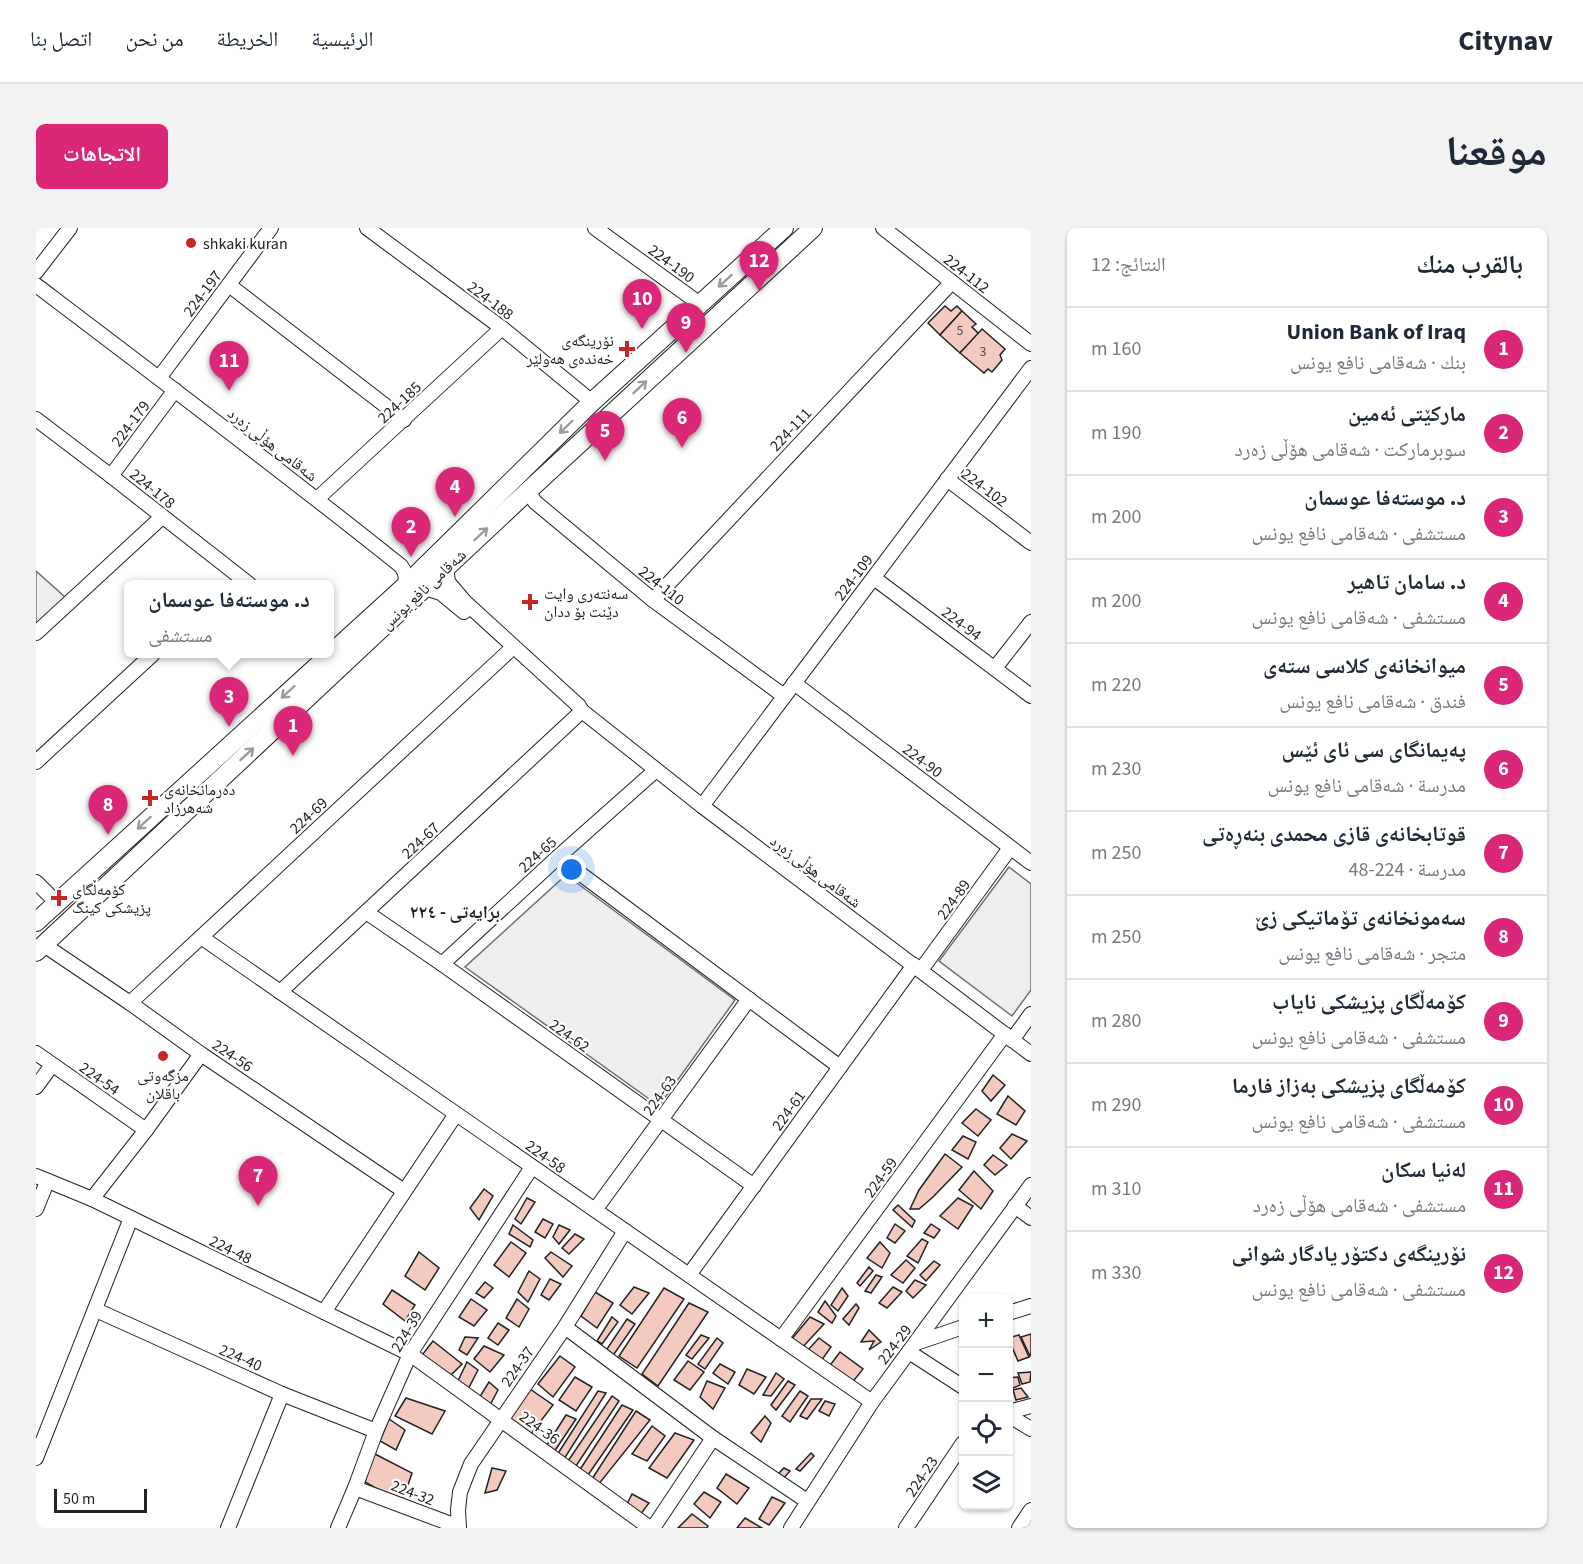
<!DOCTYPE html>
<html lang="ar">
<head>
<meta charset="utf-8">
<style>
  :root { --surface:#fff; --page:#f2f2f3; --text:#1f2937; --muted:#747a83; --line:#e0e1e3; --accent:#db2777 }
  body { margin:0; font-family:"Source Sans 3","Noto Naskh Arabic",sans-serif; background:var(--page); color:var(--text); direction:rtl }
  .controls { position:absolute; right:18px; bottom:18px; display:grid; overflow:hidden; border-radius:9px; box-shadow:0 2px 4px #0004 }
  .controls button { width:54px; height:54px; display:grid; place-items:center; padding:0; border:0; border-bottom:2px solid var(--line); background:var(--surface); color:var(--text); font:30px sans-serif }
  .scale { position:absolute; left:18px; bottom:15px; width:93px; box-sizing:border-box; padding-left:6px; border:3px solid #222; border-top:0; font-size:16px; line-height:21px; white-space:nowrap; color:#222; -webkit-text-stroke:4px #fff; paint-order:stroke }
  .you { position:absolute; left:536px; top:642px; width:21px; height:21px; margin:-15px; border:4px solid #fff; border-radius:50%; background:#1a73e8; box-shadow:0 0 0 9px #1a73e833 }
  .badge { display:grid; place-items:center; width:39px; height:39px; border-radius:50%; background:var(--accent); color:#fff; font-size:20px; font-weight:700 }
  .pin { position:absolute; translate:-50% -50px; filter:drop-shadow(0 2px 3px #0008) }
  .pin::after { content:''; position:absolute; top:32px; width:21px; height:18px; background:inherit; clip-path:polygon(0 0,100% 0,50% 100%) }
  .popup { position:absolute; left:88px; top:352px; width:210px; height:78px; box-sizing:border-box; display:grid; place-content:center; border-radius:9px; background:var(--surface); filter:drop-shadow(0 2px 4px #0005); font-size:20px; white-space:nowrap; color:var(--muted) }
  .popup b { font-size:22px; color:var(--text) }
  .popup::after { content:''; position:absolute; left:50%; top:100%; margin-left:-12px; border:12px solid transparent; border-top-color:var(--surface) }
  .list { margin:0; padding:0; list-style:none }
  h2 { display:flex; justify-content:space-between; align-items:center; height:78px; margin:0; padding:0 24px; font-size:26px }
  h2 small { font-size:20px; font-weight:400; color:var(--muted) }
  .list li { display:grid; grid-template-columns:39px 1fr auto; gap:18px; align-items:center; box-sizing:border-box; height:84px; padding:0 24px; border-top:2px solid var(--line) }
  .list b { display:block; font-size:22px; white-space:nowrap }
  .list p { margin:0; font-size:20px; white-space:nowrap; color:var(--muted) }
  .list em { font-size:20px; font-style:normal; color:var(--muted) }
  .icon { flex:none; width:33px; height:33px; fill:none; stroke:currentColor; stroke-width:2; stroke-linecap:round; stroke-linejoin:round }
  .map { position:relative; flex:none; width:995px; height:1300px; overflow:hidden; direction:ltr; border-radius:9px }
  header { display:flex; align-items:center; gap:36px; box-sizing:border-box; height:84px; padding:0 30px; background:var(--surface); border-bottom:2px solid var(--line) }
  header strong { font-size:28px }
  nav { display:flex; gap:33px; margin-inline-start:auto; font-size:21px }
  .intro { display:flex; align-items:center; justify-content:space-between; box-sizing:border-box; height:144px; padding:0 36px }
  h1 { margin:0; font-size:42px }
  .button { padding:15px 27px; border-radius:9px; background:var(--accent); color:#fff; font-size:21px; font-weight:700 }
  main { display:flex; gap:36px; padding:0 36px }
  aside { flex:1; background:var(--surface); border-radius:9px; box-shadow:0 2px 4px #0004 }
  .map>svg:first-child { display:block }
  .green { fill:#eee; stroke:#6f6f6f; stroke-width:1.5 }
  .building { fill:#f3c9c0; stroke:#222; stroke-width:1.5 }
  .lines { fill:none; stroke-linecap:round; stroke-linejoin:round }
  .minor-casing { stroke:#222; stroke-width:16 }
  .major-casing { stroke:#222; stroke-width:20 }
  .minor { stroke:#fff; stroke-width:14 }
  .major { stroke:#fff; stroke-width:18 }
  .oneway { stroke:#9c9c9c }
  .poi-dot { fill:#c62828; stroke:#fff; stroke-width:2 }
  .labels { text-anchor:middle; stroke-width:4.5; stroke-linejoin:round; paint-order:stroke }
  .number-label { font-size:14px; fill:#564c4a }
  .poi-label { font-size:16px; fill:#222; stroke:#fff; text-anchor:start }
  .street-label { font-size:16px; fill:#222; stroke:#fff }
  .neighbourhood-label { font-size:18px; font-weight:bold; fill:#222; stroke:#fff }
</style>
</head>
<body>
<header>
<strong>Citynav</strong>
<nav><a>الرئيسية</a><a>الخريطة</a><a>من نحن</a><a>اتصل بنا</a></nav>
</header>
<div class="intro"><h1>موقعنا</h1><a class="button">الاتجاهات</a></div>
<main>
<aside>
<h2>بالقرب منك<small>النتائج: 12</small></h2>
<ul class="list">
<li><span class="badge">1</span><div><b>Union Bank of Iraq</b><p>بنك · شەقامی نافع یونس</p></div><em>160 m</em></li>
<li><span class="badge">2</span><div><b>مارکێتی ئەمین</b><p>سوبرماركت · شەقامی هۆڵی زەرد</p></div><em>190 m</em></li>
<li><span class="badge">3</span><div><b>د. موستەفا عوسمان</b><p>مستشفى · شەقامی نافع یونس</p></div><em>200 m</em></li>
<li><span class="badge">4</span><div><b>د. سامان تاهیر</b><p>مستشفى · شەقامی نافع یونس</p></div><em>200 m</em></li>
<li><span class="badge">5</span><div><b>میوانخانەی کلاسی ستەی</b><p>فندق · شەقامی نافع یونس</p></div><em>220 m</em></li>
<li><span class="badge">6</span><div><b>پەیمانگای سی ئای ئێس</b><p>مدرسة · شەقامی نافع یونس</p></div><em>230 m</em></li>
<li><span class="badge">7</span><div><b>قوتابخانەی قازی محمدی بنەڕەتی</b><p>مدرسة · 224-48</p></div><em>250 m</em></li>
<li><span class="badge">8</span><div><b>سەمونخانەی تۆماتیکی زێ</b><p>متجر · شەقامی نافع یونس</p></div><em>250 m</em></li>
<li><span class="badge">9</span><div><b>کۆمەڵگای پزیشکی نایاب</b><p>مستشفى · شەقامی نافع یونس</p></div><em>280 m</em></li>
<li><span class="badge">10</span><div><b>کۆمەڵگای پزیشکی بەزاز فارما</b><p>مستشفى · شەقامی نافع یونس</p></div><em>290 m</em></li>
<li><span class="badge">11</span><div><b>لەنیا سکان</b><p>مستشفى · شەقامی هۆڵی زەرد</p></div><em>310 m</em></li>
<li><span class="badge">12</span><div><b>نۆرینگەی دکتۆر یادگار شوانی</b><p>مستشفى · شەقامی نافع یونس</p></div><em>330 m</em></li>
</ul>
</aside>
<div class="map">
<svg width="995" height="1300" viewBox="0 0 995 1300">
  <rect width="100%" height="100%" fill="#fff"/>
  <!-- green -->
  <g class="green">
    <path d="M0 343 29 369 0 396Z"/>
    <path d="M973 639 995 656V762L976 788 903 733Z"/>
    <path d="M530 647 699 772 623 878 429 739Z"/>
  </g>
  <!-- building -->
  <g class="building">
    <path d="M909 78 915 83 921 78 926 83 904 107 892 95Z"/>
    <path d="M926 83 940 96 936 99 943 106 924 125 904 107Z"/>
    <path d="M946 101 969 121 964 127 966 132 956 144 952 141 948 145 924 125Z"/>
    <path d="M957 847 969 857 955 873 946 863Z"/>
    <path d="M972 868 989 883 980 897 961 886Z"/>
    <path d="M940 881 955 892 942 908 926 895Z"/>
    <path d="M976 906 991 913 975 931 964 920Z"/>
    <path d="M927 908 940 914 932 931 916 922Z"/>
    <path d="M909 926 926 939 897 969 883 981H874L883 962Z"/>
    <path d="M957 927 971 937 959 947 948 937Z"/>
    <path d="M938 943 957 963 945 981 923 962Z"/>
    <path d="M448 961 457 968 443 992 434 980Z"/>
    <path d="M491 970 499 974 485 996 479 991Z"/>
    <path d="M922 970 937 978 922 1001 904 988Z"/>
    <path d="M862 977 879 993 876 999 857 982Z"/>
    <path d="M507 991 517 996 509 1010 499 1004Z"/>
    <path d="M859 996 869 1003 859 1015 851 1010Z"/>
    <path d="M895 996 904 1002 898 1010 888 1005Z"/>
    <path d="M477 997 497 1012 494 1019 473 1006Z"/>
    <path d="M523 997 534 1002 523 1016 517 1009Z"/>
    <path d="M539 1006 548 1011 533 1026 526 1020Z"/>
    <path d="M886 1011 892 1014 882 1035 871 1028Z"/>
    <path d="M475 1014 490 1025 473 1049 458 1037Z"/>
    <path d="M844 1014 854 1025 846 1040 831 1030Z"/>
    <path d="M383 1024 403 1040 389 1062 369 1048Z"/>
    <path d="M515 1024 536 1038 527 1049 509 1030Z"/>
    <path d="M870 1032 879 1040 867 1055 855 1047Z"/>
    <path d="M898 1033 904 1037 890 1053 884 1047Z"/>
    <path d="M833 1039 837 1043 824 1058 821 1055Z"/>
    <path d="M493 1043 504 1051 492 1074 482 1064Z"/>
    <path d="M840 1047 846 1049 835 1065 829 1063Z"/>
    <path d="M514 1051 525 1056 513 1072 505 1067Z"/>
    <path d="M879 1052 890 1057 877 1070 870 1063Z"/>
    <path d="M449 1054 457 1060 448 1070 440 1065Z"/>
    <path d="M598 1059 613 1065 596 1086 584 1077Z"/>
    <path d="M857 1059 866 1064 851 1080 843 1075Z"/>
    <path d="M628 1060 648 1071 601 1140 583 1128Z"/>
    <path d="M806 1060 812 1068 802 1083 795 1077Z"/>
    <path d="M356 1062 379 1077 369 1093 347 1076Z"/>
    <path d="M559 1064 577 1075 561 1100 545 1088Z"/>
    <path d="M435 1071 451 1082 438 1098 423 1089Z"/>
    <path d="M481 1071 493 1081 483 1099 470 1090Z"/>
    <path d="M789 1073 800 1088 796 1095 782 1084Z"/>
    <path d="M653 1075 672 1084 622 1158 606 1146Z"/>
    <path d="M820 1076 823 1080 813 1097 807 1091Z"/>
    <path d="M576 1089 582 1094 566 1116 561 1113Z"/>
    <path d="M774 1089 788 1096 764 1122 754 1113Z"/>
    <path d="M591 1091 599 1096 576 1129 569 1124Z"/>
    <path d="M462 1095 473 1102 462 1117 452 1110Z"/>
    <path d="M833 1102 845 1114 833 1122 838 1113 825 1114Z"/>
    <path d="M995 1106V1127L994 1128 985 1109Z"/>
    <path d="M665 1107 673 1110 656 1131 650 1127Z"/>
    <path d="M983 1107 993 1129 982 1133 972 1110Z"/>
    <path d="M429 1109 442 1110 431 1127 423 1122Z"/>
    <path d="M681 1110 687 1115 669 1141 662 1136Z"/>
    <path d="M783 1110 795 1119 785 1133 770 1124Z"/>
    <path d="M397 1113 426 1136 414 1148 386 1127Z"/>
    <path d="M448 1118 468 1127 454 1144 438 1131Z"/>
    <path d="M804 1124 827 1141 815 1156 792 1140Z"/>
    <path d="M524 1128 539 1139 517 1169 502 1156Z"/>
    <path d="M652 1133 668 1144 654 1162 638 1152Z"/>
    <path d="M431 1134 442 1142 431 1163 421 1155Z"/>
    <path d="M684 1136 699 1144 692 1156 677 1145Z"/>
    <path d="M711 1141 730 1149 718 1166 703 1157Z"/>
    <path d="M995 1144 994 1154 986 1156 982 1145Z"/>
    <path d="M740 1145 748 1151 735 1168 727 1167Z"/>
    <path d="M539 1149 556 1159 540 1183 523 1172Z"/>
    <path d="M982 1149 984 1157 975 1161 972 1150Z"/>
    <path d="M671 1153 689 1160 677 1181 664 1169Z"/>
    <path d="M752 1153 759 1157 740 1182 735 1177Z"/>
    <path d="M453 1154 462 1162 453 1179 443 1170Z"/>
    <path d="M985 1160 992 1169 980 1172 977 1162Z"/>
    <path d="M494 1161 517 1177 492 1210 472 1191Z"/>
    <path d="M562 1163 570 1165 528 1231 521 1227Z"/>
    <path d="M764 1163 772 1168 754 1194 746 1188Z"/>
    <path d="M576 1168 583 1173 540 1238 532 1233Z"/>
    <path d="M370 1170 409 1183 396 1206 359 1188Z"/>
    <path d="M775 1171H786L771 1191 764 1188Z"/>
    <path d="M789 1173 799 1176 793 1188 783 1183Z"/>
    <path d="M586 1177 597 1182 552 1247 543 1243Z"/>
    <path d="M600 1183 614 1192 562 1257 556 1251Z"/>
    <path d="M530 1187 540 1191 518 1224 509 1220Z"/>
    <path d="M729 1188 735 1195 725 1214 715 1205Z"/>
    <path d="M353 1191 369 1202 360 1222 344 1213Z"/>
    <path d="M616 1198 629 1208 611 1233 596 1226Z"/>
    <path d="M639 1205 658 1212 631 1250 613 1240Z"/>
    <path d="M337 1225 376 1245 366 1275 329 1254Z"/>
    <path d="M775 1225 778 1228 764 1243 760 1241Z"/>
    <path d="M456 1240 470 1243 461 1262 449 1265Z"/>
    <path d="M748 1240 754 1243 747 1251 742 1246Z"/>
    <path d="M690 1246 713 1260 701 1276 681 1260Z"/>
    <path d="M668 1264 685 1274 674 1290 658 1276Z"/>
    <path d="M596 1266 613 1275 604 1287 590 1278Z"/>
    <path d="M736 1269 749 1275 733 1297 723 1291Z"/>
    <path d="M656 1286 672 1298 671 1300H642Z"/>
    <path d="M709 1290 726 1300H701Z"/>
  </g>
  <g class="lines">
    <defs>
      <g id="minor">
        <path d="M331 0 466 100 556 174"/>
        <path d="M559 0 664 76"/>
        <path d="M847 0 995 116"/>
        <path d="M0 44 34 0"/>
        <path d="M0 57C123 150 245 242 365 338 371 346 371 352 367 360"/>
        <path d="M193 57 368 192"/>
        <path d="M123 150 235 0"/>
        <path d="M0 191 75 248 213 356"/>
        <path d="M75 248 139 162"/>
        <path d="M911 251 995 315"/>
        <path d="M492 263 499 274 617 372 748 468"/>
        <path d="M281 271 466 100"/>
        <path d="M410 339 412 354 429 374 543 478 546 483 666 578 995 826"/>
        <path d="M838 350 995 468"/>
        <path d="M389 360 405 365 428 384"/>
        <path d="M617 372 916 54"/>
        <path d="M0 405 126 289"/>
        <path d="M959 440 995 394"/>
        <path d="M758 455 995 635"/>
        <path d="M0 534 117 426"/>
        <path d="M666 578 995 140"/>
        <path d="M522 629 804 839"/>
        <path d="M0 654 20 674"/>
        <path d="M330 684 406 736 718 958"/>
        <path d="M165 709 836 1174"/>
        <path d="M8 717 94 775 165 826 368 963"/>
        <path d="M406 736 522 629 620 542"/>
        <path d="M885 742 974 620"/>
        <path d="M244 764 546 483"/>
        <path d="M94 775 472 424"/>
        <path d="M976 812 995 786"/>
        <path d="M0 825 110 902"/>
        <path d="M0 859 16 837"/>
        <path d="M0 948 56 971 374 1126 614 1300"/>
        <path d="M56 971 110 902 165 826"/>
        <path d="M979 978 995 990"/>
        <path d="M0 981 11 954"/>
        <path d="M559 982 713 771"/>
        <path d="M653 1047 878 737"/>
        <path d="M60 1082 246 1166 340 1203"/>
        <path d="M288 1084 420 886"/>
        <path d="M972 1085 995 1078"/>
        <path d="M529 1099 677 1210 771 1273"/>
        <path d="M745 1111 969 806"/>
        <path d="M880 1115 927 1099"/>
        <path d="M873 1124 927 1159"/>
        <path d="M972 1184 995 1178"/>
        <path d="M972 1187 995 1201"/>
        <path d="M0 1230 95 990"/>
        <path d="M319 1260 423 1299"/>
        <path d="M192 1300 246 1166"/>
        <path d="M302 1300 319 1260 340 1203 374 1126 496 939"/>
        <path d="M423 1300 422 1282 424 1264 435 1236 529 1099 589 1003"/>
        <path d="M617 1300 677 1210"/>
        <path d="M755 1300 836 1174 995 957"/>
        <path d="M870 1300 927 1215"/>
        <path d="M983 1300 995 1282"/>
      </g>
      <g id="major">
        <path d="M0 694 367 360 556 174 748 0"/>
        <path d="M0 724 492 263 777 0"/>
      </g>
    </defs>
    <!-- minor casing -->
    <use href="#minor" class="minor-casing"/>
    <!-- major casing -->
    <use href="#major" class="major-casing"/>
    <!-- minor -->
    <use href="#minor" class="minor"/>
    <!-- major -->
    <use href="#major" class="major"/>
  </g>
  <!-- one-way arrows -->
  <defs><path id="oneway-shaft" d="M-6 0H5M1.5-3L5.5 0L1.5 3" fill="none" stroke-width="1.6" stroke-linecap="round" stroke-linejoin="round" transform="scale(1.5)"/></defs>
  <g class="oneway">
    <use href="#oneway-shaft" transform="translate(689 53) rotate(138)"/>
    <use href="#oneway-shaft" transform="translate(604 159) rotate(-43)"/>
    <use href="#oneway-shaft" transform="translate(530 199) rotate(136)"/>
    <use href="#oneway-shaft" transform="translate(445 306) rotate(-43)"/>
    <use href="#oneway-shaft" transform="translate(252 464) rotate(138)"/>
    <use href="#oneway-shaft" transform="translate(211 526) rotate(-43)"/>
    <use href="#oneway-shaft" transform="translate(108 595) rotate(138)"/>
  </g>
  <!-- markers -->
  <g class="poi-dot">
    <circle cx="155" cy="15" r="6"/>
    <path d="M588 112h6v6h6v6h-6v6h-6v-6h-6v-6h6z"/>
    <path d="M491 365h6v6h6v6h-6v6h-6v-6h-6v-6h6z"/>
    <path d="M111 561h6v6h6v6h-6v6h-6v-6h-6v-6h6z"/>
    <path d="M20 661h6v6h6v6h-6v6h-6v-6h-6v-6h6z"/>
    <circle cx="127" cy="828" r="6"/>
  </g>
  <g class="labels">
    <!-- number labels -->
    <g class="number-label">
      <text x="924" y="107">5</text>
      <text x="947" y="128">3</text>
    </g>
    <!-- poi labels -->
    <g class="poi-label">
      <text x="167" y="21">shkaki kuran</text>
      <text x="578" y="118" text-anchor="end">نۆرینگەی<tspan x="578" dy="18">خەندەی هەولێر</tspan></text>
      <text x="508" y="371">سەنتەری وایت<tspan x="508" dy="18">دێنت بۆ ددان</tspan></text>
      <text x="128" y="567">دەرمانخانەی<tspan x="128" dy="18">شەهرزاد</tspan></text>
      <text x="36" y="667">کۆمەڵگای<tspan x="36" dy="18">پزیشکی کینگ</tspan></text>
      <text x="127" y="853" text-anchor="middle">مزگه‌وتی<tspan x="127" dy="18">باقلان</tspan></text>
    </g>
    <!-- street labels -->
    <g class="street-label">
      <text transform="translate(636 35) rotate(36)" y="6">224-190</text>
      <text transform="translate(931 45) rotate(38)" y="6">224-112</text>
      <text transform="translate(166 65) rotate(-53)" y="6">224-197</text>
      <text transform="translate(455 72) rotate(37)" y="6">224-188</text>
      <text transform="translate(363 174) rotate(-43)" y="6">224-185</text>
      <text transform="translate(94 195) rotate(-53)" y="6">224-179</text>
      <text transform="translate(754 201) rotate(-47)" y="6">224-111</text>
      <text transform="translate(237 216) rotate(38)" y="6">شەقامی هۆڵی زەرد</text>
      <text transform="translate(949 259) rotate(37)" y="6">224-102</text>
      <text transform="translate(117 260) rotate(39)" y="6">224-178</text>
      <text transform="translate(817 349) rotate(-53)" y="6">224-109</text>
      <text transform="translate(626 357) rotate(38)" y="6">224-110</text>
      <text transform="translate(387 361) rotate(-43)" y="6">شەقامی نافع یونس</text>
      <text transform="translate(926 395) rotate(37)" y="6">224-94</text>
      <text transform="translate(887 532) rotate(37)" y="6">224-90</text>
      <text transform="translate(272 587) rotate(-43)" y="6">224-69</text>
      <text transform="translate(384 612) rotate(-43)" y="6">224-67</text>
      <text transform="translate(501 626) rotate(-42)" y="6">224-65</text>
      <text transform="translate(780 643) rotate(37)" y="6">شەقامی هۆڵی زەرد</text>
      <text transform="translate(917 671) rotate(-54)" y="6">224-89</text>
      <text transform="translate(534 807) rotate(35)" y="6">224-62</text>
      <text transform="translate(197 827) rotate(34)" y="6">224-56</text>
      <text transform="translate(64 850) rotate(35)" y="6">224-54</text>
      <text transform="translate(623 867) rotate(-54)" y="6">224-63</text>
      <text transform="translate(752 882) rotate(-54)" y="6">224-61</text>
      <text transform="translate(510 928) rotate(35)" y="6">224-58</text>
      <text transform="translate(844 949) rotate(-54)" y="6">224-59</text>
      <text transform="translate(195 1021) rotate(26)" y="6">224-48</text>
      <text transform="translate(370 1103) rotate(-59)" y="6">224-39</text>
      <text transform="translate(858 1116) rotate(-53)" y="6">224-29</text>
      <text transform="translate(205 1129) rotate(24)" y="6">224-40</text>
      <text transform="translate(481 1138) rotate(-55)" y="6">224-37</text>
      <text transform="translate(504 1199) rotate(36)" y="6">224-36</text>
      <text transform="translate(885 1248) rotate(-56)" y="6">224-23</text>
      <text transform="translate(377 1264) rotate(21)" y="6">224-32</text>
    </g>
    <!-- neighbourhood labels -->
    <g class="neighbourhood-label">
      <text x="419" y="690">برایەتی - ٢٢٤</text>
    </g>
  </g>
</svg>
<div class="controls">
<button>+</button>
<button>−</button>
<button><svg class="icon" aria-label="locate" viewBox="0 0 24 24"><circle cx="12" cy="12" r="6"/><path d="M12 2v4M12 18v4M2 12h4M18 12h4"/></svg></button>
<button><svg class="icon" aria-label="layers" viewBox="0 0 24 24"><path d="M12 4l9 5-9 5-9-5zM3 14l9 5 9-5"/></svg></button>
</div>
<div class="scale">50 m</div>
<div class="you"></div>
<div class="pin badge" style="left:257px;top:528px">1</div>
<div class="pin badge" style="left:375px;top:329px">2</div>
<div class="pin badge" style="left:193px;top:499px">3</div>
<div class="popup"><b>د. موستەفا عوسمان</b>مستشفى</div>
<div class="pin badge" style="left:419px;top:289px">4</div>
<div class="pin badge" style="left:569px;top:233px">5</div>
<div class="pin badge" style="left:646px;top:220px">6</div>
<div class="pin badge" style="left:222px;top:978px">7</div>
<div class="pin badge" style="left:72px;top:607px">8</div>
<div class="pin badge" style="left:650px;top:125px">9</div>
<div class="pin badge" style="left:606px;top:101px">10</div>
<div class="pin badge" style="left:193px;top:163px">11</div>
<div class="pin badge" style="left:723px;top:63px">12</div>
</div>
</main>
</body>
</html>
